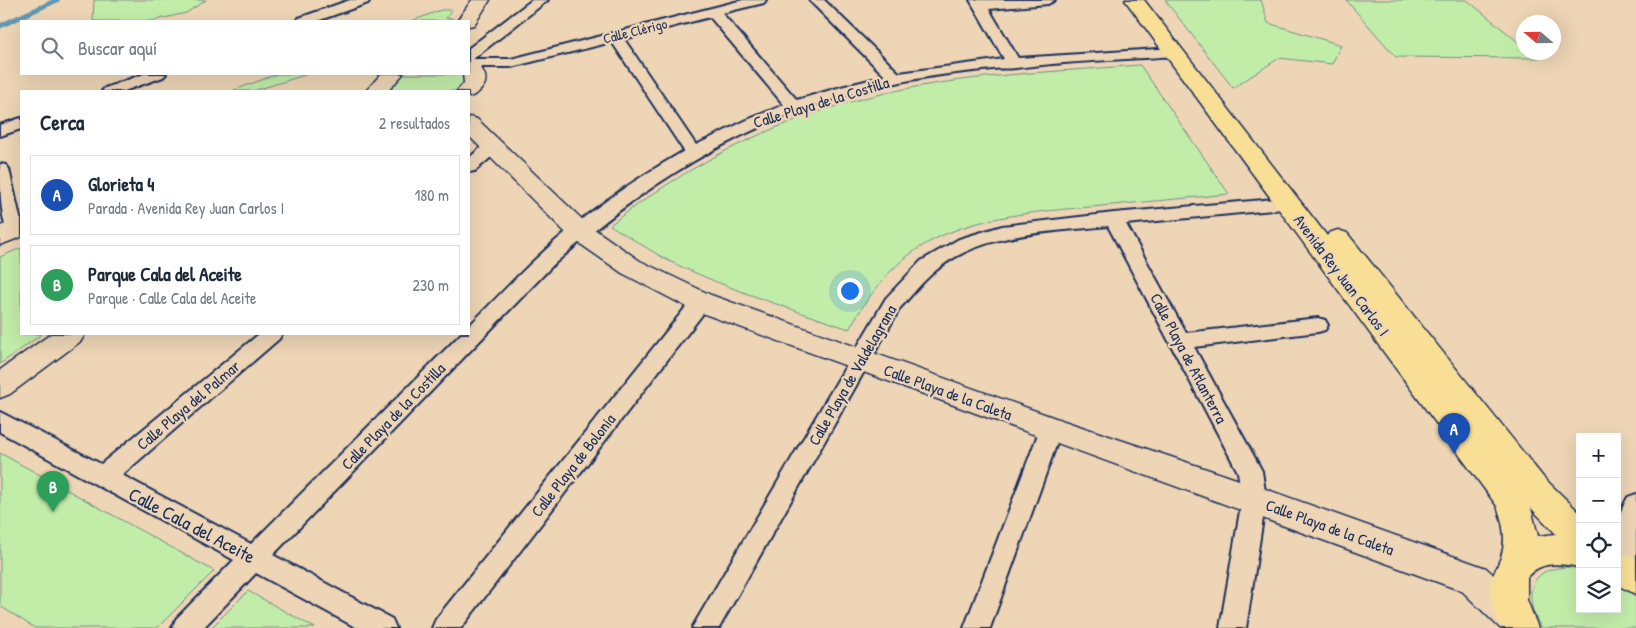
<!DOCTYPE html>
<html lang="es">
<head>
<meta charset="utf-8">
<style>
  :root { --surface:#fff; --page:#f2f2f3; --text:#1f2937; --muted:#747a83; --line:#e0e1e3; --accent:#2563eb }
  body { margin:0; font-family:"Patrick Hand",sans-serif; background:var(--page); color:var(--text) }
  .controls { position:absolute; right:15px; bottom:15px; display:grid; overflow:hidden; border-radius:0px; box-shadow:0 5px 20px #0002 }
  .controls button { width:45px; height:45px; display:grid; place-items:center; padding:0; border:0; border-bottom:1px solid var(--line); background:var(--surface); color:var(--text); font:25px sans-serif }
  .compass { position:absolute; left:1516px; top:15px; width:45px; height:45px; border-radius:50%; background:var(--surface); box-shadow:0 5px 20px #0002; rotate:290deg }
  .you { position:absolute; left:849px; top:290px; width:18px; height:18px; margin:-12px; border:4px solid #fff; border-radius:50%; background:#1a73e8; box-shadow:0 0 0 8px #1a73e833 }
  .badge { display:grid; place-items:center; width:32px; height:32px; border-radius:50%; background:var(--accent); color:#fff; font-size:16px; font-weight:700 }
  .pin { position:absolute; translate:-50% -41px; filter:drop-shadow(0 1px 2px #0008) }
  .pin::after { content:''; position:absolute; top:26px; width:18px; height:15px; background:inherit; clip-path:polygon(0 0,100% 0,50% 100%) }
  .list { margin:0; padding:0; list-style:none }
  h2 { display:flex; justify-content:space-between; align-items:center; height:65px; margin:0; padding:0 20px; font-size:21px }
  h2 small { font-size:16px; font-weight:400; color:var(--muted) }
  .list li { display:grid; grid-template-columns:32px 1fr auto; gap:15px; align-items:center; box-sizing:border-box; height:80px; margin:0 10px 10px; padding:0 10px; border:1px solid var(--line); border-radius:0px }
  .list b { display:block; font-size:19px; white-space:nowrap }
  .list p { margin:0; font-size:16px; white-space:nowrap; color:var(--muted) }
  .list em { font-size:16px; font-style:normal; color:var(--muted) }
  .icon { flex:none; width:28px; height:28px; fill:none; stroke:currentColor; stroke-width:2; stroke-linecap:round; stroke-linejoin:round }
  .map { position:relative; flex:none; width:1636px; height:628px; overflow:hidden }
  .search { position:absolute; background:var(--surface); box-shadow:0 5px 20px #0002; left:20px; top:20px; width:450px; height:55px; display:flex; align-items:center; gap:12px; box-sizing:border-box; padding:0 18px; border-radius:0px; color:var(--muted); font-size:19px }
  .panel { position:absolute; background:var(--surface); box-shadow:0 5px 20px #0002; left:20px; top:90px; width:450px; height:245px; border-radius:0px }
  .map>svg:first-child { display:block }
  .green { fill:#c2eda9; stroke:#6e8e84 }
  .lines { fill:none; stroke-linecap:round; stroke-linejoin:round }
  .stream { stroke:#6197b5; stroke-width:5 }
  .street-casing { stroke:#1b2f5e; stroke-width:4 }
  .secondary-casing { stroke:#1b2f5e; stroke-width:3 }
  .primary-casing { stroke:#1b2f5e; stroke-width:3 }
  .street { fill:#edd5b5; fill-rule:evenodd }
  .secondary { fill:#edd5b5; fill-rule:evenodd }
  .primary { fill:#f9df96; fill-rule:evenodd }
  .labels { text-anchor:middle; stroke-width:4.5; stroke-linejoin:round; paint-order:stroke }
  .far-street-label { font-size:14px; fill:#1b2f5e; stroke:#edd5b5 }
  .street-label { font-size:16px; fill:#1b2f5e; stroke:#edd5b5 }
  .near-street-label { font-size:19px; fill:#1b2f5e; stroke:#edd5b5 }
</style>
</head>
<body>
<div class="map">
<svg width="1636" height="628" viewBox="0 0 1636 628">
  <rect width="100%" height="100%" fill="#edd5b5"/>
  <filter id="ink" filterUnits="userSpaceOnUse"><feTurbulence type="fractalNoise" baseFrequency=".02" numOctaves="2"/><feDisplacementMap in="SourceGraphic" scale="10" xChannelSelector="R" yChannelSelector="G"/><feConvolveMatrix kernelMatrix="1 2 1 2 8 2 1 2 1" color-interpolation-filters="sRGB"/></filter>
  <g filter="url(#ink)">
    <!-- green -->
    <g class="green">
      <path d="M94 0H206L186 13 151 21H93Z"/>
      <path d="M1165 0H1261L1268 23 1341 45 1332 64 1279 58 1233 88Z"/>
      <path d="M1346 0H1467L1523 46 1524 52 1532 53 1539 58 1396 57Z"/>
      <path d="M441 10H452L446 18 454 19 452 21H412Z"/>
      <path d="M1140 65 1229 194C1187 198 1144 202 1101 206 1036 212 958 215 905 258 882 277 864 303 849 329 789 308 727 289 669 261 649 250 630 237 610 225 707 150 811 103 933 84 1001 73 1071 71 1140 65Z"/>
      <path d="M277 74H308L253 91H232Z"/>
      <path d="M403 74H463C467 81 462 86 457 91H391L393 83Z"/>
      <path d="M21 248V334H42L0 364V257Z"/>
      <path d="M0 453 214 571 157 628H35L0 606Z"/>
      <path d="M1567 567 1580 569V609H1617V584L1636 597V628H1542C1532 615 1525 590 1538 577 1545 569 1557 568 1567 567Z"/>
      <path d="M248 591 315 628H211Z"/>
    </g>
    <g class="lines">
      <!-- stream -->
      <path class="stream" d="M0 26 57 0"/>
      <defs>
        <g id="street">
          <path d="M350 0H370L368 3 317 21H297L299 18Z"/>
          <path d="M532 0H548L473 59H511L743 0H766L764 3 722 13 797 100 841 87 885 76 809 0H824L899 73 1004 59 970 0H1055L1048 4 989 9 1018 58 1174 48 1179 49 1181 52 1179 55 1174 56C1121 60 1067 61 1016 68 1009 69 1001 68 993 69 961 72 928 76 896 83 761 111 655 175 553 265L273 555 392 619 396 628H357L256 573 203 628H172L176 619 234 560 0 432V412L101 464 259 334H282L279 339 122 475 251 544 461 334H469V326C492 303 515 278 539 256 582 215 632 181 684 151L612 42 511 67H469V48ZM710 17 784 105 747 120 696 145 624 39Z"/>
          <path d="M144 74H166L163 77 124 91H102L105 88Z"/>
          <path d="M21 118V129L0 136V125Z"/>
          <path d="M492 142 498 143 500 147 498 151 475 171 469 172V158L486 143Z"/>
          <path d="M0 164 6 165 9 169 21 222V233L14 236 8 234C0 215 0 186 0 164Z"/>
          <path d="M1288 198 1294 200 1297 204 1294 208 1126 224 1186 333 1318 318 1325 320 1328 325 1325 330 1318 332 1194 347 1262 471 1266 499 1246 628H1220L1242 499 1238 472 1108 226C1052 232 979 232 934 272 922 282 911 296 900 308L719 628H692L886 298 921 261 959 239 1002 226 1114 213Z"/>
          <path d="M701 295 708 297 711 302 708 307 461 628H432L436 619 694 297Z"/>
          <path d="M1051 420 1059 423 1062 429 990 628H964L1040 429 1043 423Z"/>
          <path d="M1636 494V570L1627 567C1613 539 1613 524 1628 497Z"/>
        </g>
        <g id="secondary">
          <path d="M472 0H490L474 25 469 26V21H457Z"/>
          <path d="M469 60 476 62C479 65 484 71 485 76 488 86 477 95 469 97V91H457L464 83 463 74H469Z"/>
          <path d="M381 74H403L388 91H366Z"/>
          <path d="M469 117 477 119 587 224 640 261 711 295 1061 420 1254 485 1486 568 1528 606 1533 618 1529 628H1500L1462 591 691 309 622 273 569 236 469 136Z"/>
          <path d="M21 219V237L0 245V226Z"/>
          <path d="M51 334H85L81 341 10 394 0 398V370Z"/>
        </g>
        <g id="primary">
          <path d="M1125 0H1144L1327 236 1329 233 1338 230 1347 233 1543 477 1580 513V567C1559 564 1542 560 1527 577V600L1538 628H1501C1496 616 1490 604 1490 590 1491 577 1497 568 1501 557 1507 540 1503 522 1497 506ZM1531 508 1556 534 1538 536Z"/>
          <path d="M1617 550 1636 559V594L1617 585Z"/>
        </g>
      </defs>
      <!-- street casing -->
      <use href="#street" class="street-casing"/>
      <!-- secondary casing -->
      <use href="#secondary" class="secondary-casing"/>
      <!-- primary casing -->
      <use href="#primary" class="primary-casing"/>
      <!-- street -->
      <use href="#street" class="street"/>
      <!-- secondary -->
      <use href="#secondary" class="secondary"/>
      <!-- primary -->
      <use href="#primary" class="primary"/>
    </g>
  </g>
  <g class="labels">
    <!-- far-street labels -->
    <g class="far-street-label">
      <text transform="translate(635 31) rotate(-14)" y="5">Calle Clérigo</text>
    </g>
    <!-- street labels -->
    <g class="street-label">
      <text transform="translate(821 102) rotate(-17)" y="6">Calle Playa de la Costilla</text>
      <text transform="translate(1342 275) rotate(53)" y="6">Avenida Rey Juan Carlos I</text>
      <text transform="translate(1189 358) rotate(62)" y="6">Calle Playa de Atlanterra</text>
      <text transform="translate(852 375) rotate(-60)" y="6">Calle Playa de Valdelagrana</text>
      <text transform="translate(948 392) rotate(20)" y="6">Calle Playa de la Caleta</text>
      <text transform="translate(188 405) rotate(-40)" y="6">Calle Playa del Palmar</text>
      <text transform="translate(393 416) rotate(-46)" y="6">Calle Playa de la Costilla</text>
      <text transform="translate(573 465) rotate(-52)" y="6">Calle Playa de Bolonia</text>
      <text transform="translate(1330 527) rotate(20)" y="6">Calle Playa de la Caleta</text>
    </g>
    <!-- near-street labels -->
    <g class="near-street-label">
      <text transform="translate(192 525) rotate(28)" y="7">Calle Cala del Aceite</text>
    </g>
  </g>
</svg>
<div class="controls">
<button>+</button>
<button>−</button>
<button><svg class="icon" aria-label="locate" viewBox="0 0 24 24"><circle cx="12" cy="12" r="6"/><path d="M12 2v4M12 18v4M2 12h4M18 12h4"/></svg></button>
<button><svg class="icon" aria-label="layers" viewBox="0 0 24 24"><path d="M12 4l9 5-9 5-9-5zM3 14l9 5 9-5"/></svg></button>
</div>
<svg class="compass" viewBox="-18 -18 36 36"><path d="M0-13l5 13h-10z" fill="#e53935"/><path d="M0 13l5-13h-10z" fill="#747a83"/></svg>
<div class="you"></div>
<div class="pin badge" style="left:1454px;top:454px;background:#1a4fb4">A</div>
<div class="pin badge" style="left:53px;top:512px;background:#2e9e5b">B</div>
<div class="search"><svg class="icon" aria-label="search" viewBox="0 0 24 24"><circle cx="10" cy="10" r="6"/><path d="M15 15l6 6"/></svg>Buscar aquí</div>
<section class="panel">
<h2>Cerca<small>2 resultados</small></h2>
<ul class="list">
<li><span class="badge" style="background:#1a4fb4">A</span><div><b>Glorieta 4</b><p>Parada · Avenida Rey Juan Carlos I</p></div><em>180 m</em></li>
<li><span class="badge" style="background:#2e9e5b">B</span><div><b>Parque Cala del Aceite</b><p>Parque · Calle Cala del Aceite</p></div><em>230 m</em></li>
</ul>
</section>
</div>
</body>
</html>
